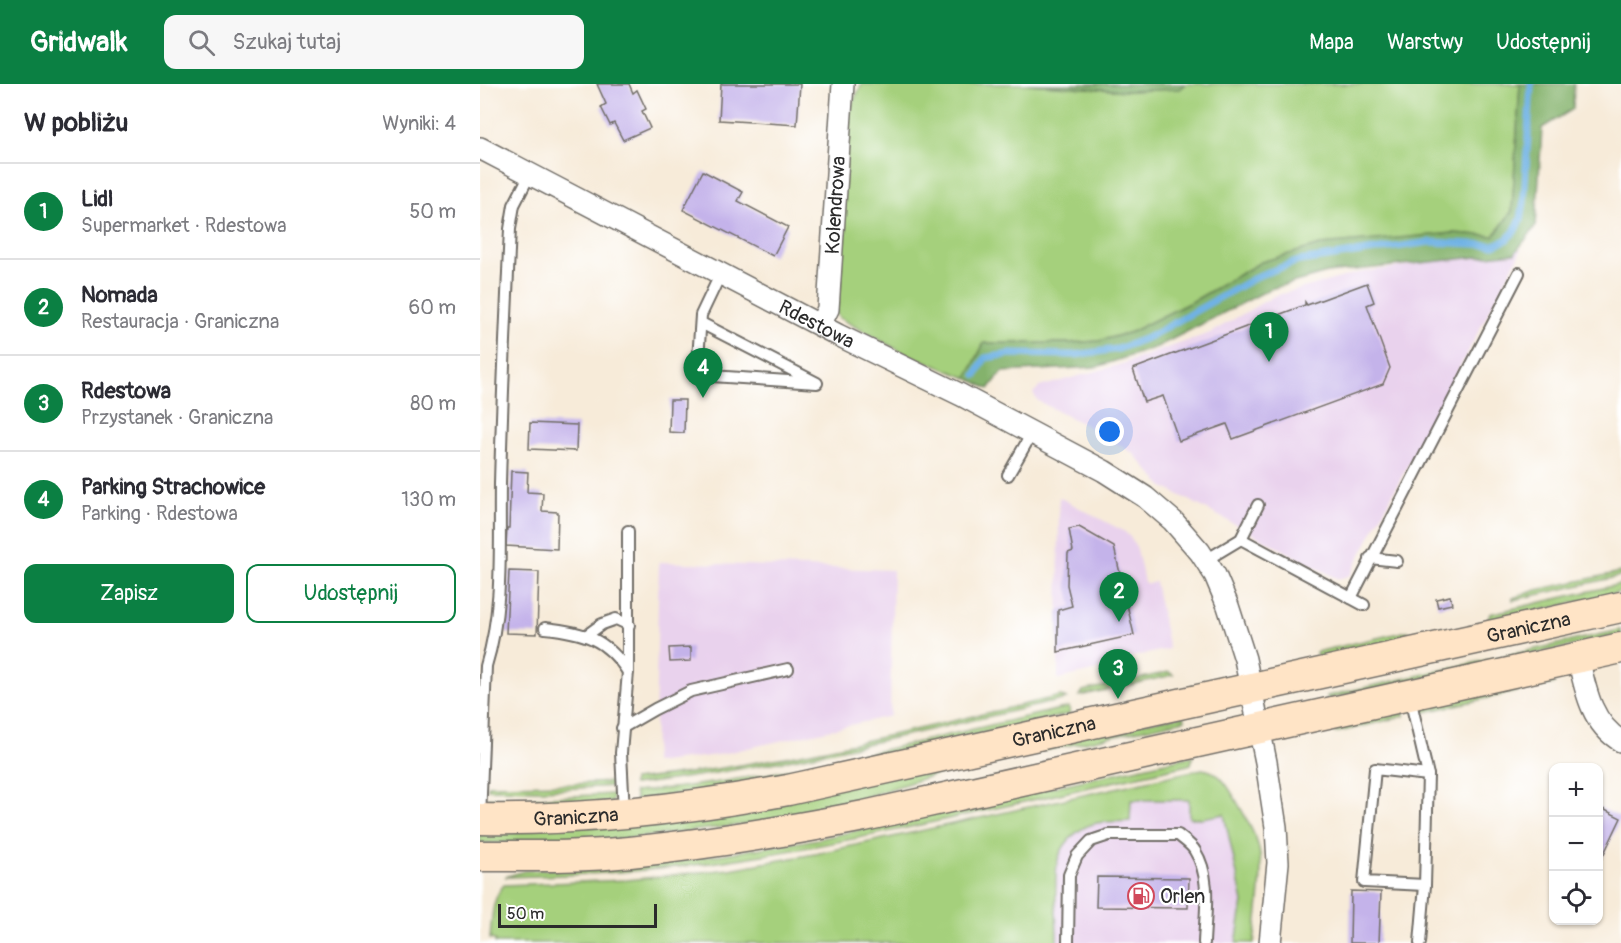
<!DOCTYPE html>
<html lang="pl">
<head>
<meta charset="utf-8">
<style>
  :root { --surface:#fff; --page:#f7f7f7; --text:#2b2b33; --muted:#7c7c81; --line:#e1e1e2; --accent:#0b8043 }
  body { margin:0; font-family:Pangolin,sans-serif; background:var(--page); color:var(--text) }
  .controls { position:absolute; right:18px; bottom:18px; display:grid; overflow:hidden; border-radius:12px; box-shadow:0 2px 4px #0004 }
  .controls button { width:54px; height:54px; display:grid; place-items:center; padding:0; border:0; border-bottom:2px solid var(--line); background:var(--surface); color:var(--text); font:30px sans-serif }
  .scale { position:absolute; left:18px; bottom:15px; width:159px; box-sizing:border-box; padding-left:6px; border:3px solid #2b2b2b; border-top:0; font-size:16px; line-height:21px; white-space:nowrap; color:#2b2b2b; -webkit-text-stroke:4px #fff; paint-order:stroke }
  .you { position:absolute; left:630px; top:348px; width:21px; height:21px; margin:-15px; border:4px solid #fff; border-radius:50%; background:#1a73e8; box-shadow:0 0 0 9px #1a73e833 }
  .badge { display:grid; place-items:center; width:39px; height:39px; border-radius:50%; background:var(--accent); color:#fff; font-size:20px; font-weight:700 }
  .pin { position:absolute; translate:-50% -50px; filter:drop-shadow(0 2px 3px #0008) }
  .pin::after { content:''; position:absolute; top:32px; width:21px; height:18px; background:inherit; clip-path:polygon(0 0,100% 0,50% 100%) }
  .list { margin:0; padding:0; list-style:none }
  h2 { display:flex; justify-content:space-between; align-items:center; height:78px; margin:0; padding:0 24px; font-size:26px }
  h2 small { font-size:20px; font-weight:400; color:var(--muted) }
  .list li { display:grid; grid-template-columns:39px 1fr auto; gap:18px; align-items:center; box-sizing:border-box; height:96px; padding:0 24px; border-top:2px solid var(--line) }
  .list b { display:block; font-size:22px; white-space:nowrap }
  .list p { margin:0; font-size:20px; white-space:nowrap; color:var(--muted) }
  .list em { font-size:20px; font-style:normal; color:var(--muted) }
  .actions { display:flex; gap:12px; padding:18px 24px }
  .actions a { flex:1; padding:14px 0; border:2px solid var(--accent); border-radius:12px; text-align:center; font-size:21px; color:var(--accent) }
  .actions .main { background:var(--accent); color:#fff }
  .icon { flex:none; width:33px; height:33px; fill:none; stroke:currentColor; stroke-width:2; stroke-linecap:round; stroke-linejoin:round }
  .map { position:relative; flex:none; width:1141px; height:859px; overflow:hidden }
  header { display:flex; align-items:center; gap:36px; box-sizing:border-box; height:84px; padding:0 30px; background:var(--accent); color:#fff }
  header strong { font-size:28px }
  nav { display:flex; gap:33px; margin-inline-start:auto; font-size:21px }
  .search { width:420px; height:54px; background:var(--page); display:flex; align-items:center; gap:15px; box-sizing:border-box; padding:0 21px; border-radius:12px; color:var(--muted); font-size:22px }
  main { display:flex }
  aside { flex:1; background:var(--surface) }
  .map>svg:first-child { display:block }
  .built { fill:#e9d2ed }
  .green { fill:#a5d07c; stroke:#687e54; stroke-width:1.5 }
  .forest { fill:#84b26c; stroke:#586e4c; stroke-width:1.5 }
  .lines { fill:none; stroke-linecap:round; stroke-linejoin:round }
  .stream { stroke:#6fb2e4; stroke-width:7 }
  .building { fill:#c4b3ea }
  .service-casing { stroke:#726e68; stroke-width:14 }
  .minor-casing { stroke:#726e68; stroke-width:24 }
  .secondary-casing { stroke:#726e68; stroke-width:33 }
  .service { stroke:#fff; stroke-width:10 }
  .minor { stroke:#fff; stroke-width:21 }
  .secondary { stroke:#ffe4c6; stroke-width:30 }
  .labels { text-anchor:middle; stroke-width:4.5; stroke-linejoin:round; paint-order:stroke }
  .street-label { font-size:20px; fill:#2b2b2b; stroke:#fff }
  .poi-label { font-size:20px; fill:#2b2b2b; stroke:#fff; text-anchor:start }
</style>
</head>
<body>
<header>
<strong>Gridwalk</strong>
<div class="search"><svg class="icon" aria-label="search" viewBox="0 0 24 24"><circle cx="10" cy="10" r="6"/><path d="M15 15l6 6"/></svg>Szukaj tutaj</div>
<nav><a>Mapa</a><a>Warstwy</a><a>Udostępnij</a></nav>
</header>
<main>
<aside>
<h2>W pobliżu<small>Wyniki: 4</small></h2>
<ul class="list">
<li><span class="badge">1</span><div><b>Lidl</b><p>Supermarket · Rdestowa</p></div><em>50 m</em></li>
<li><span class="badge">2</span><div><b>Nomada</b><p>Restauracja · Graniczna</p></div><em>60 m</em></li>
<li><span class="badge">3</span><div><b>Rdestowa</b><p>Przystanek · Graniczna</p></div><em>80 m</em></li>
<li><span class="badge">4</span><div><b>Parking Strachowice</b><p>Parking · Rdestowa</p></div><em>130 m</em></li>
</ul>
<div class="actions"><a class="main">Zapisz</a><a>Udostępnij</a></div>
</aside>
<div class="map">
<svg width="1141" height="859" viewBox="0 0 1141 859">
  <rect width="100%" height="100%" fill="#fff"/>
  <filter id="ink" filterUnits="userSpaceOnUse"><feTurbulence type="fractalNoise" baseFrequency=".0167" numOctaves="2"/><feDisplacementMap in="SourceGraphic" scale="12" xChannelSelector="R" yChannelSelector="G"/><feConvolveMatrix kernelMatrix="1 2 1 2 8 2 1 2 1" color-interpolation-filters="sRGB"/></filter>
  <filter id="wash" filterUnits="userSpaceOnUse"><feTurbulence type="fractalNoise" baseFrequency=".008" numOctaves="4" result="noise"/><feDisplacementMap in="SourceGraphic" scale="24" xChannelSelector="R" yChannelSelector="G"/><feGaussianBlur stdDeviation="1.35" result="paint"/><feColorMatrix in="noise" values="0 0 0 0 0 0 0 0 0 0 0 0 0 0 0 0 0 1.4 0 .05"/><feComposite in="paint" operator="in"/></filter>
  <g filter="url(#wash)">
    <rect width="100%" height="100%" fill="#f7ebd9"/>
    <!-- built -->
    <g class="built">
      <path d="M1042 165 870 491 858 495 682 402 654 370 615 346 558 317 553 309 559 303 642 280 730 249 794 212 878 189Z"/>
      <path d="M579 413 645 448 650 453 657 465 664 498 668 500 675 498 689 565 630 578V583L578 595Z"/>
      <path d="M179 478 413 486 410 632 237 671 174 679Z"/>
      <path d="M707 702 743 724 763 818 756 859H577V731Z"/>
    </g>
    <!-- green -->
    <g class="green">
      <path d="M382 0H548L648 7 699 5 705 0H1040L1032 127 1014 152 973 149 781 178 717 215 651 248 619 257 588 259H504L487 294 420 267 359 234 356 229 368 28Z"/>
      <path d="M1141 488V492L1033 516V514L1057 506Z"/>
      <path d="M1141 500V508L1007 538 1010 530Z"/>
      <path d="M1141 546V551L848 615 847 612Z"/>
      <path d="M928 547 929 555 838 575 836 568Z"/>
      <path d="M689 588 693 591 600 612 603 607Z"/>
      <path d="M1064 596 1076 599 944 628 942 622Z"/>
      <path d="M581 612 586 615C442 647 299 683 153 701V696C298 681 439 644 581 612Z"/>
      <path d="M589 623 590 630 268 700 156 716 154 708C301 696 445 655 589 623Z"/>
      <path d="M923 626 924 632 855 649 854 641Z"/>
      <path d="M704 632 705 636 457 690 357 722 268 740 154 754 90 758 0 759V748Z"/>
      <path d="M713 672 711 680 708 681C552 715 395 756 237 778 166 788 96 791 25 793L44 787 187 779 339 755Z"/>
      <path d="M722 685C740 687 746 700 755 714 763 729 773 745 778 761 785 785 777 833 774 859H756L763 818 744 730 722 734H709V716H651L650 737C638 738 624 737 613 740 596 745 580 762 577 780 574 803 577 835 577 859H15V856L10 855C12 837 11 815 24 801L147 796 250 785 335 770Z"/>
      <path d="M133 698V702L61 706 8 705V701L94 700Z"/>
      <path d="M134 710 132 718 12 721 8 714H52Z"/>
    </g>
    <!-- forest -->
    <g class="forest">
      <path d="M548 0H705L699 5 648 7Z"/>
      <path d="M1040 0H1094L1093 25 1062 44 1056 142 1035 169 847 189 790 205 677 263 617 283 522 288 509 305 487 294 504 259H588L619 257 651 248 717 215 781 178 840 161 973 149 1014 152 1032 127Z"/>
    </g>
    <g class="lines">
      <!-- stream -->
      <path class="stream" d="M496 291 505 274 530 270 595 271 638 265 669 253 780 191 819 177 950 158 1014 161 1026 156 1034 148 1041 135 1044 117 1051 0"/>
    </g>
    <g id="blocks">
      <!-- building -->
      <g class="building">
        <path d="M117 0H149L153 9 157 6 166 25 162 27 170 44 143 56 134 39 130 41 121 23 126 20Z"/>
        <path d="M241 0H320L317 41 239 36Z"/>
        <path d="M223 87 263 108 258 117 308 143 293 172 203 126Z"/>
        <path d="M887 199 894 218 887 221 910 284 903 300 753 355 747 340 699 357 683 312 664 318 653 285 825 221V218L827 221Z"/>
        <path d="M190 316H205L204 349 189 348Z"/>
        <path d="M50 339 97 341 96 367 49 365Z"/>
        <path d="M31 387 48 388 47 408 63 409 62 427 78 428 77 465 26 462 27 444H29Z"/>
        <path d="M599 443 634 463 654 551 578 568V526L592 522 587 501 588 469 593 467 589 445Z"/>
        <path d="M29 487 59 488 57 550 26 549Z"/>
        <path d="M970 512 972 520 958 523 956 515Z"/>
        <path d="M211 563V577L190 578 189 564Z"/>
        <path d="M1119 723 1141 734 1119 780Z"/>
        <path d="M617 793 709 794 708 824 616 823Z"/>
        <path d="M871 807 901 808 899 859H870Z"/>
      </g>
    </g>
  </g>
  <g filter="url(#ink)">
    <use href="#blocks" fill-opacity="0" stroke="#726e68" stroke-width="1.5"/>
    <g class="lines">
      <defs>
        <g id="service">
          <path d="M221 239 337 299 217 291 221 231 241 189"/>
          <path d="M528 391 552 349"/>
          <path d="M761 455 884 521"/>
          <path d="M890 474 917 477"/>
          <path d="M726 476 761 455 778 421"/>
          <path d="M871 514 1039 189"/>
          <path d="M65 544C103 548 126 554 148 588"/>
          <path d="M107 551 122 540 136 535 149 541"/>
          <path d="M930 614 948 691 945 801 940 859"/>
          <path d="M142 644 175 625 211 607 308 585"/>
          <path d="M144 728 141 669 148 588V447"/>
          <path d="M0 735 6 582C24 524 19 460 20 400 22 315 26 230 30 145L34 121 50 90"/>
          <path d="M945 801 884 798 895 685 948 691"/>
          <path d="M588 859 589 791 597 772 611 757 629 751H698C704 756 712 761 715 767 732 794 725 829 724 859"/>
        </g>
        <g id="minor">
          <path id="s1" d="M0 64 358 251 481 311 624 387 665 413 693 437 720 468 735 491 748 522 765 575 786 678 796 743 798 779 790 859"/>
          <path id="s2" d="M340 241 348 225 363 0"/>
          <path d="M1098 573C1105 604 1111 640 1141 657"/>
        </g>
        <g id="secondary">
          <path id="s3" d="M0 735C104 737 206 725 308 706L1141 523"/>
          <path d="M0 772C50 772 100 773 150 768 229 760 307 747 384 732L1141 564"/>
        </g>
      </defs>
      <!-- service casing -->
      <use href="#service" class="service-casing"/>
      <!-- minor casing -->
      <use href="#minor" class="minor-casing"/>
      <!-- secondary casing -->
      <use href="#secondary" class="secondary-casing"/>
      <!-- service -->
      <use href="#service" class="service"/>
      <!-- minor -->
      <use href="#minor" class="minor"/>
      <!-- secondary -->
      <use href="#secondary" class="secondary"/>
    </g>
  </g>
  <!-- icons -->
  <defs>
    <symbol id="fuel-ring" viewBox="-11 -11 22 22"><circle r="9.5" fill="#fff" stroke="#d1495b" stroke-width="1.5"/><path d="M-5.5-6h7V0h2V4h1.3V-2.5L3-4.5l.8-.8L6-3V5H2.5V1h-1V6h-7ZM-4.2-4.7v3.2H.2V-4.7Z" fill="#d1495b"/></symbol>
  </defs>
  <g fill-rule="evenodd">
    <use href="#fuel-ring" x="646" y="797" width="30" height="30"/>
  </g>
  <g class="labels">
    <!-- street labels -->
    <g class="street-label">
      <text dy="7" stroke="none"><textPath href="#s2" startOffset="122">Kolendrowa</textPath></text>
      <text dy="7" stroke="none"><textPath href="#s1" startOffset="380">Rdestowa</textPath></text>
      <text dy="7" stroke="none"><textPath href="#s3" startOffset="1068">Graniczna</textPath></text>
      <text dy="7" stroke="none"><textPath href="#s3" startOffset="582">Graniczna</textPath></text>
      <text dy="7" stroke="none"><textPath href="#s3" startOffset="96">Graniczna</textPath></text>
    </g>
    <!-- poi labels -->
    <g class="poi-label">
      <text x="680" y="819">Orlen</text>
    </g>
  </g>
</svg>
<div class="controls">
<button>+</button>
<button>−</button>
<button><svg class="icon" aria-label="locate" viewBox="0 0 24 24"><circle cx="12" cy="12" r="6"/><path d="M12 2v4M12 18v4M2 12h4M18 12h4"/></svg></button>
</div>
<div class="scale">50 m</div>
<div class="you"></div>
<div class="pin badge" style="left:789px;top:278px">1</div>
<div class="pin badge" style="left:639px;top:538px">2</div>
<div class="pin badge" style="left:638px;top:615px">3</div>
<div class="pin badge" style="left:223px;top:314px">4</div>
</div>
</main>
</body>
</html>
